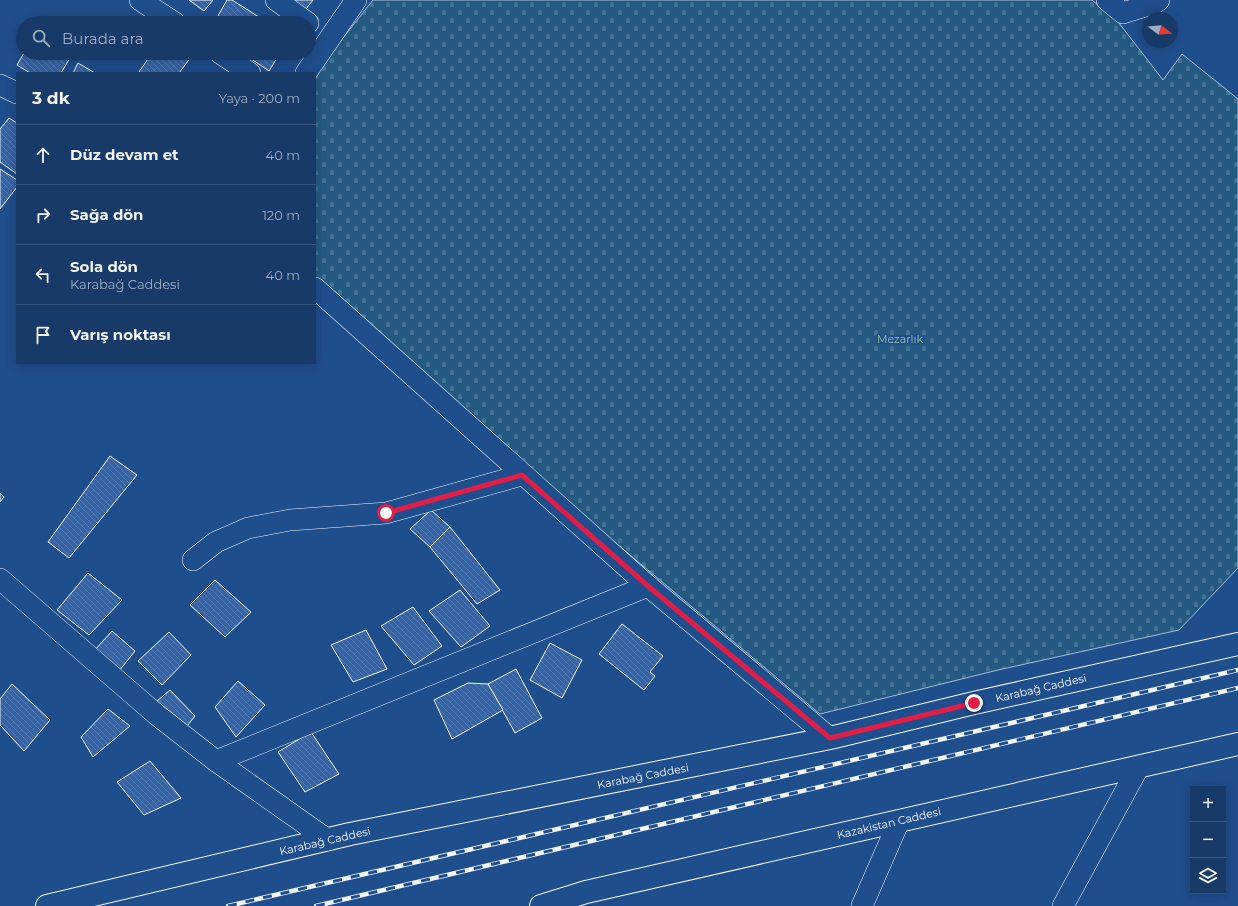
<!DOCTYPE html>
<html lang="tr">
<head>
<meta charset="utf-8">
<style>
  :root { --surface:#173a69; --page:#244571; --text:#f1f3f6; --muted:#9eadc0; --line:#36547d }
  body { margin:0; font-family:Montserrat,sans-serif; background:var(--page); color:var(--text) }
  .controls { position:absolute; right:12px; bottom:12px; display:grid; overflow:hidden; border-radius:0px; box-shadow:0 2px 10px #0003 }
  .controls button { width:36px; height:36px; display:grid; place-items:center; padding:0; border:0; border-bottom:1px solid var(--line); background:var(--surface); color:var(--text); font:20px sans-serif }
  .compass { position:absolute; left:1142px; top:12px; width:36px; height:36px; border-radius:50%; background:var(--surface); box-shadow:0 2px 10px #0003; rotate:106deg }
  .stop { position:absolute; width:12px; height:12px; margin:-9px; border:3px solid #e11d48; border-radius:50%; background:#fff }
  .stop.end { background:#e11d48; border-color:#fff; box-shadow:0 1px 4px #0008 }
  .list { margin:0; padding:0; list-style:none }
  h2 { display:flex; justify-content:space-between; align-items:center; height:52px; margin:0; padding:0 16px; font-size:17px }
  h2 small { font-size:13px; font-weight:400; color:var(--muted) }
  .list li { display:grid; grid-template-columns:26px 1fr auto; gap:12px; align-items:center; box-sizing:border-box; height:60px; padding:0 16px; border-top:1px solid var(--line) }
  .list b { display:block; font-size:15px; white-space:nowrap }
  .list p { margin:0; font-size:13px; white-space:nowrap; color:var(--muted) }
  .list em { font-size:13px; font-style:normal; color:var(--muted) }
  .icon { flex:none; width:22px; height:22px; fill:none; stroke:currentColor; stroke-width:2; stroke-linecap:round; stroke-linejoin:round }
  .map { position:relative; flex:none; width:1238px; height:906px; overflow:hidden }
  .search { position:absolute; background:var(--surface); box-shadow:0 2px 10px #0003; left:16px; top:16px; width:300px; height:44px; display:flex; align-items:center; gap:10px; box-sizing:border-box; padding:0 14px; border-radius:22px; color:var(--muted); font-size:15px }
  .panel { position:absolute; background:var(--surface); box-shadow:0 2px 10px #0003; left:16px; top:72px; width:300px; height:292px; border-radius:0px }
  .map>svg:first-child { display:block }
  .cemetery { fill:url(#cemetery-stones); stroke:#a8bbd7 }
  .building { fill:url(#building-back-hatch); stroke:#f2f6ff }
  .lines { fill:none; stroke-linecap:round; stroke-linejoin:round }
  .street-casing { stroke:#f2f6ff; stroke-width:22 }
  .secondary-casing { stroke:#f2f6ff; stroke-width:24 }
  .street { stroke:#1f4e8c; stroke-width:21 }
  .secondary { stroke:#1f4e8c; stroke-width:22 }
  .rail-casing { stroke:#f2f6ff; stroke-width:4.5 }
  .rail { stroke:#1f4e8c; stroke-width:3; stroke-dasharray:9; stroke-linecap:butt }
  .route { stroke:#e11d48; stroke-width:5 }
  .labels { text-anchor:middle; stroke-width:3; stroke-linejoin:round; paint-order:stroke }
  .park-label { font-size:11px; fill:#97c8a6; stroke:#1f4e8c }
  .street-label { font-size:11px; fill:#f2f6ff; stroke:#1f4e8c }
</style>
</head>
<body>
<div class="map">
<svg width="1238" height="906" viewBox="0 0 1238 906">
  <defs>
    <pattern id="cemetery-stones" width="16" height="16" patternUnits="userSpaceOnUse"><rect width="16" height="16" fill="#245a82"/><path d="M2 7V4a2 2 0 0 1 4 0v3zM10 15v-3a2 2 0 0 1 4 0v3z" fill="#447295"/></pattern>
    <pattern id="building-back-hatch" width="6" height="6" patternUnits="userSpaceOnUse"><rect width="6" height="6" fill="#3563a3"/><path d="M-1 5l2 2M0 0l6 6M5-1l2 2" fill="none" stroke="#537ab1"/></pattern>
  </defs>
  <rect width="100%" height="100%" fill="#1f4e8c"/>
  <!-- cemetery -->
  <path class="cemetery" d="M373 0H1092L1119 23 1163 80 1182 54 1238 99V568L1179 630 998 670 820 714 563 499 315 286V77L320 67Z"/>
  <!-- building -->
  <g class="building">
    <path d="M189 0H213L204 11Z"/>
    <path d="M227 0H232L259 17 255 23H214Z"/>
    <path d="M287 0H313L303 13Z"/>
    <path d="M272 19 278 23H269Z"/>
    <path d="M24 53H73L61 73H30L17 65Z"/>
    <path d="M152 53H194L179 73H141L139 72Z"/>
    <path d="M249 53H280L269 71 247 56Z"/>
    <path d="M78 63 95 73H73Z"/>
    <path d="M9 118 17 123V174L0 162V129Z"/>
    <path d="M0 169 17 180V187L0 209Z"/>
    <path d="M110 456 137 475 69 558 48 542Z"/>
    <path d="M0 493 4 497 0 502Z"/>
    <path d="M431 510 450 527 430 547 410 529Z"/>
    <path d="M450 527 500 590 477 604 430 547Z"/>
    <path d="M88 573 122 600 89 635 57 610Z"/>
    <path d="M215 580 251 612 225 637 190 605Z"/>
    <path d="M460 590 490 626 461 647 429 611Z"/>
    <path d="M413 607 442 646 414 665 381 626Z"/>
    <path d="M622 624 663 656 650 672 655 676 644 690 599 654Z"/>
    <path d="M366 630 387 669 353 682 331 645Z"/>
    <path d="M112 631 135 651 119 671 94 651Z"/>
    <path d="M169 632 191 655 162 685 138 661Z"/>
    <path d="M550 643 582 660 562 698 530 680Z"/>
    <path d="M516 669 542 718 515 733 488 684Z"/>
    <path d="M238 681 265 705 236 737 215 707Z"/>
    <path d="M468 683 488 684 503 710 452 739 434 700Z"/>
    <path d="M12 684 50 720 24 751 0 725V699Z"/>
    <path d="M170 690 195 716 187 726 157 701Z"/>
    <path d="M108 709 130 726 93 757 81 737Z"/>
    <path d="M311 732 339 774 305 792 278 752Z"/>
    <path d="M150 761 181 798 144 815 117 782Z"/>
  </g>
  <g class="lines">
    <defs>
      <g id="street">
        <path d="M140 0 175 23"/>
        <path d="M276 0 308 23"/>
        <path d="M1107 0 1123 13 1155 3 1159 0"/>
        <path d="M220 53 250 73"/>
        <path d="M306 73 356 0"/>
        <path d="M0 85 17 93"/>
        <path d="M315 288 648 586 830 738"/>
        <path d="M193 560 216 542 248 528 290 520 386 513 522 475"/>
        <path d="M0 579 157 715 216 761 328 840"/>
        <path d="M216 761 648 586"/>
        <path d="M862 906 899 821"/>
        <path d="M1063 906 1138 768"/>
      </g>
      <g id="secondary">
        <path d="M47 906 350 834 830 738 974 703 1238 644"/>
        <path d="M541 906 586 892 1238 744"/>
      </g>
    </defs>
    <!-- street casing -->
    <use href="#street" class="street-casing"/>
    <!-- secondary casing -->
    <use href="#secondary" class="secondary-casing"/>
    <!-- street -->
    <use href="#street" class="street"/>
    <!-- secondary -->
    <use href="#secondary" class="secondary"/>
    <defs>
      <g id="rail">
        <path d="M228 906 1238 670"/>
        <path d="M316 906 1238 688"/>
      </g>
    </defs>
    <!-- rail casing -->
    <use href="#rail" class="rail-casing"/>
    <!-- rail -->
    <use href="#rail" class="rail"/>
  </g>
  <g class="lines">
    <!-- route -->
    <path class="route" d="M386 513 522 475 648 586 830 738 974 703"/>
  </g>
  <g class="labels">
    <!-- park labels -->
    <g class="park-label">
      <text x="900" y="343">Mezarlık</text>
    </g>
    <!-- street labels -->
    <g class="street-label">
      <text transform="translate(1041 688) rotate(-13)" y="4">Karabağ Caddesi</text>
      <text transform="translate(643 776) rotate(-11)" y="4">Karabağ Caddesi</text>
      <text transform="translate(889 823) rotate(-13)" y="4">Kazakistan Caddesi</text>
      <text transform="translate(325 841) rotate(-13)" y="4">Karabağ Caddesi</text>
    </g>
  </g>
</svg>
<div class="controls">
<button>+</button>
<button>−</button>
<button><svg class="icon" aria-label="layers" viewBox="0 0 24 24"><path d="M12 4l9 5-9 5-9-5zM3 14l9 5 9-5"/></svg></button>
</div>
<svg class="compass" viewBox="-18 -18 36 36"><path d="M0-13l5 13h-10z" fill="#e53935"/><path d="M0 13l5-13h-10z" fill="#9eadc0"/></svg>
<div class="stop" style="left:386px;top:513px"></div>
<div class="stop end" style="left:974px;top:703px"></div>
<div class="search"><svg class="icon" aria-label="search" viewBox="0 0 24 24"><circle cx="10" cy="10" r="6"/><path d="M15 15l6 6"/></svg>Burada ara</div>
<section class="panel">
<h2>3 dk<small>Yaya · 200 m</small></h2>
<ul class="list">
<li><svg class="icon" aria-label="ahead" viewBox="0 0 24 24"><path d="M12 20V5M6 11l6-6 6 6"/></svg><div><b>Düz devam et</b></div><em>40 m</em></li>
<li><svg class="icon" aria-label="right" viewBox="0 0 24 24"><path d="M7 20v-9h11M14 6l5 5-5 5"/></svg><div><b>Sağa dön</b></div><em>120 m</em></li>
<li><svg class="icon" aria-label="left" viewBox="0 0 24 24"><path d="M17 20v-9H6M10 6l-5 5 5 5"/></svg><div><b>Sola dön</b><p>Karabağ Caddesi</p></div><em>40 m</em></li>
<li><svg class="icon" aria-label="arrive" viewBox="0 0 24 24"><path d="M6 21V4h12l-3 4 3 4H6"/></svg><div><b>Varış noktası</b></div></li>
</ul>
</section>
</div>
</body>
</html>
